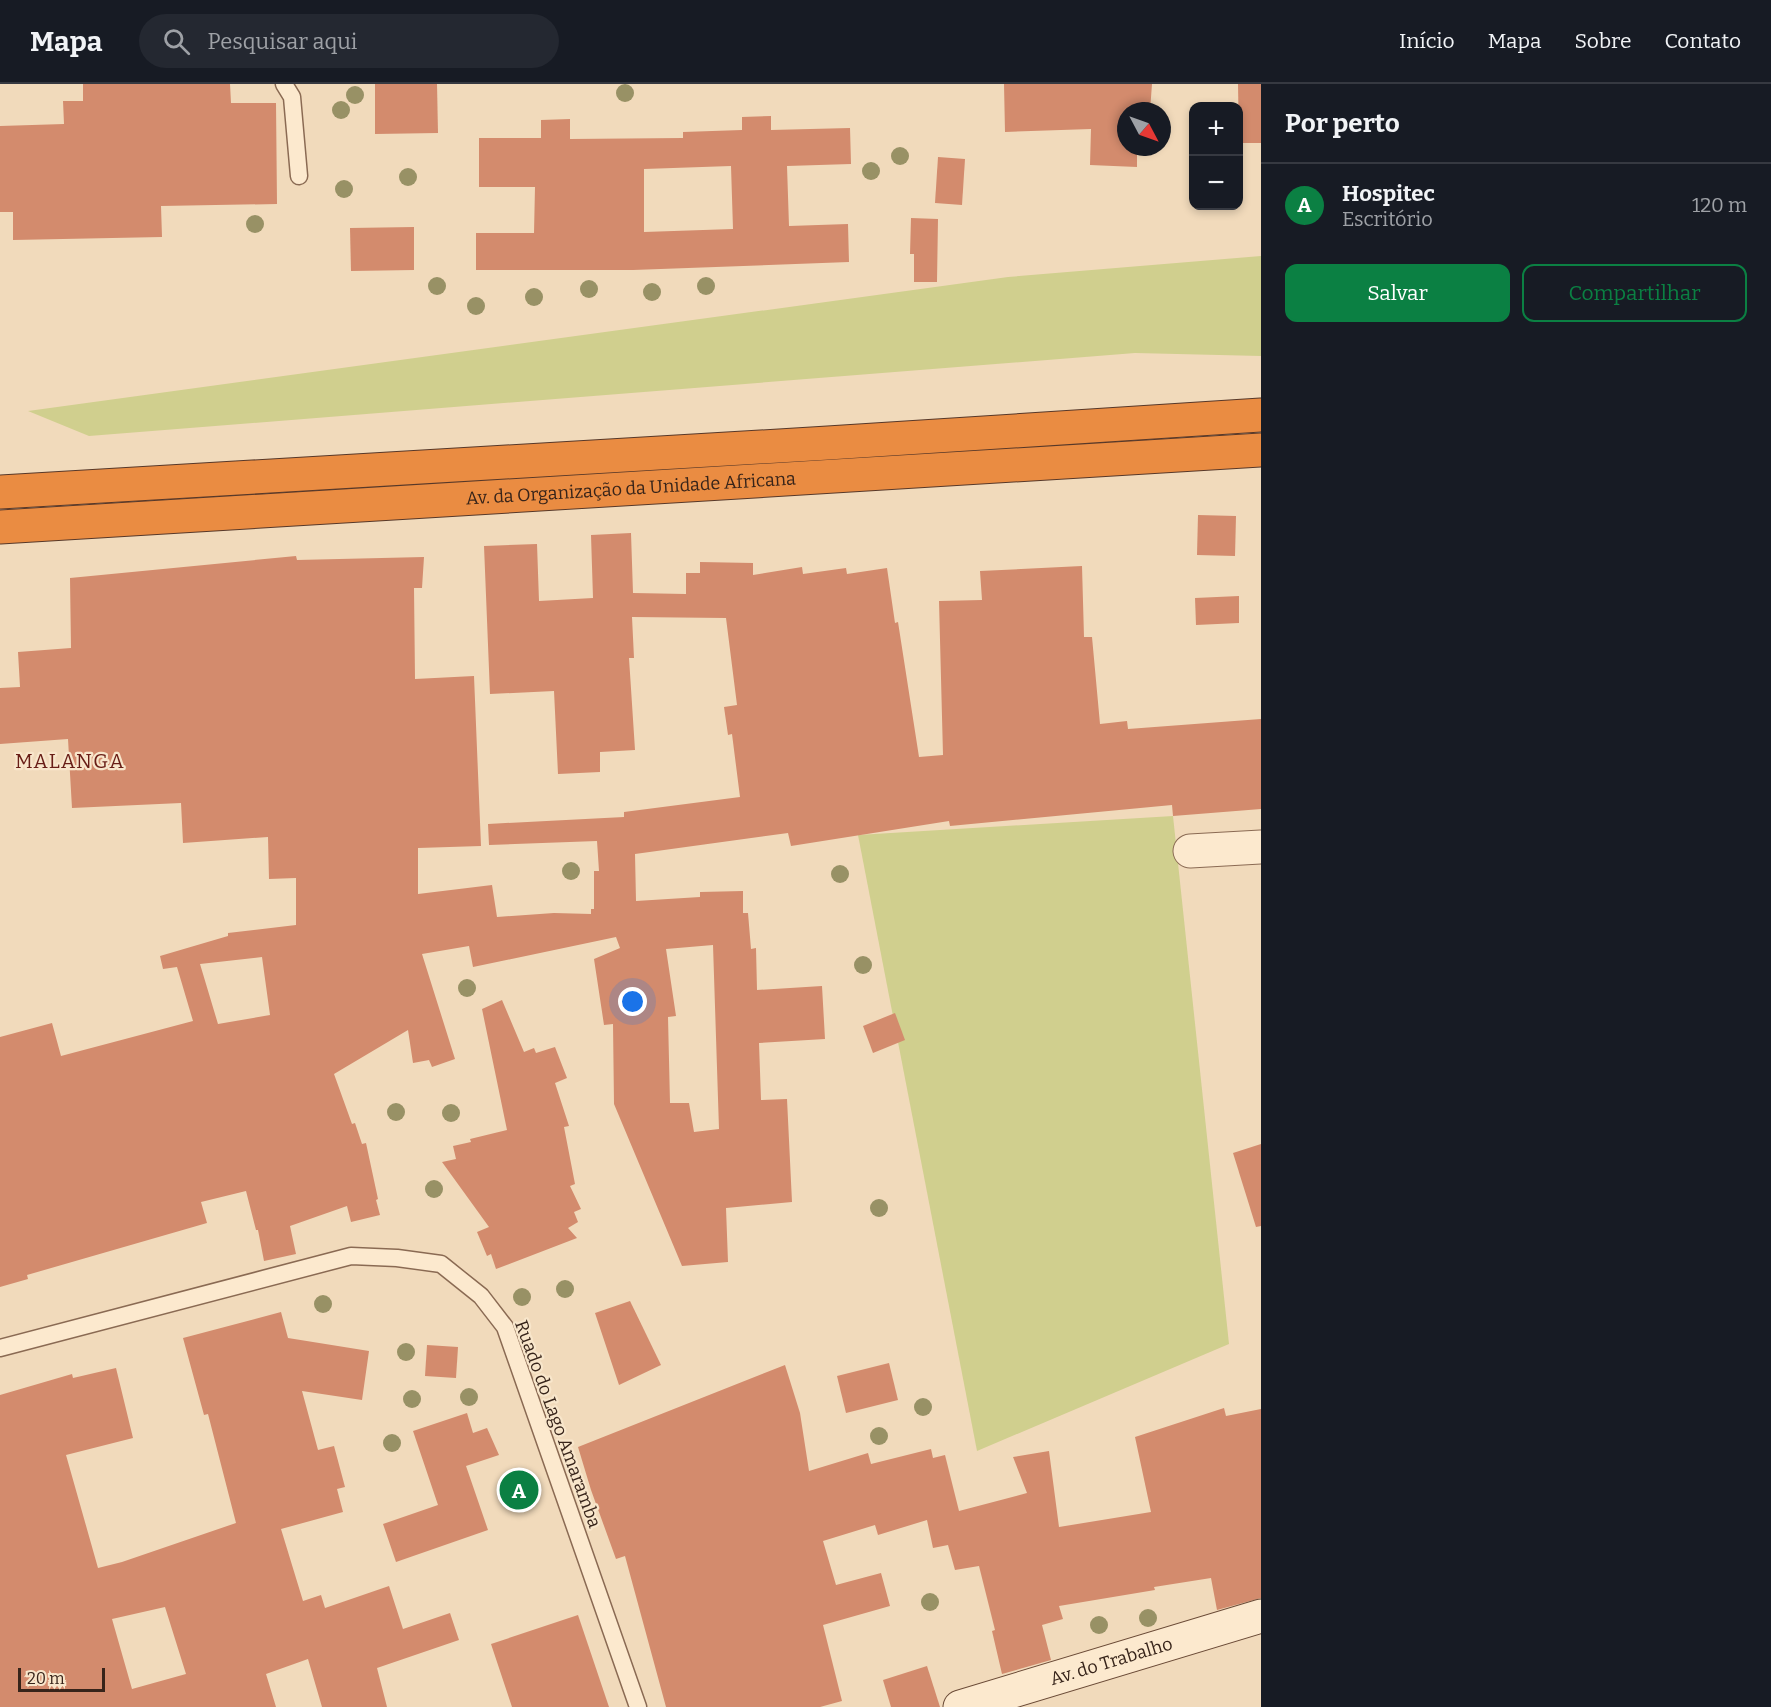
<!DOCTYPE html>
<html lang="pt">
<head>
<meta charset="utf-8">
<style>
  :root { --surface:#171b24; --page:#242831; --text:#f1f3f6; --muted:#9ea1a6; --line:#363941; --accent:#0b8043 }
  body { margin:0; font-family:Bitter,serif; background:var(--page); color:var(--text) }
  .controls { position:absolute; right:18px; top:18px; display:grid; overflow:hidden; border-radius:12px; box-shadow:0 3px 9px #0003 }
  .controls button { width:54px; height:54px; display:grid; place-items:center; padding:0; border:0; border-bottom:2px solid var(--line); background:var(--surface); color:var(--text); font:30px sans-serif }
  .compass { position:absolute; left:1117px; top:18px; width:54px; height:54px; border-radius:50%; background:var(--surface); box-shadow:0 3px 9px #0003; rotate:131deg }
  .scale { position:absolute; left:18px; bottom:15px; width:87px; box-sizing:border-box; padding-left:6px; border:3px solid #37241a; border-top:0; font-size:16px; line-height:21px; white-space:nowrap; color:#37241a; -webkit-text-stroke:4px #f8e6cb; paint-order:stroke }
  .you { position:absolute; left:633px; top:918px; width:21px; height:21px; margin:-15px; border:4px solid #fff; border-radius:50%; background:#1a73e8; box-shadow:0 0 0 9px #1a73e833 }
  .badge { display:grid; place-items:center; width:39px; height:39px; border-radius:50%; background:var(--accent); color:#fff; font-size:20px; font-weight:700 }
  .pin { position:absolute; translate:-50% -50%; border:3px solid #fff; box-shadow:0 2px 6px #0006 }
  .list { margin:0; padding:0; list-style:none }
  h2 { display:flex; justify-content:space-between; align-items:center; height:78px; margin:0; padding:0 24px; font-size:26px }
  h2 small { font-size:20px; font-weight:400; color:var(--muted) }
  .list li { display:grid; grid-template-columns:39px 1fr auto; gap:18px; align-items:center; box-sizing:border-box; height:84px; padding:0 24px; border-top:2px solid var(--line) }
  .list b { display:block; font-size:22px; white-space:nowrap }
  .list p { margin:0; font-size:20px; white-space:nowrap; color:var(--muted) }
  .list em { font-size:20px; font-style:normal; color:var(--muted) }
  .actions { display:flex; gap:12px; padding:18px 24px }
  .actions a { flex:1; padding:14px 0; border:2px solid var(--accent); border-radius:12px; text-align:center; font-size:21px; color:var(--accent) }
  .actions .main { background:var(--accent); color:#fff }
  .icon { flex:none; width:33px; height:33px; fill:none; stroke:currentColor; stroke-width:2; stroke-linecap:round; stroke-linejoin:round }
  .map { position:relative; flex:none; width:1261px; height:1623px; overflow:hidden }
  header { display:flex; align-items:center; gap:36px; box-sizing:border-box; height:84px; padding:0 30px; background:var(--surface); border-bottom:2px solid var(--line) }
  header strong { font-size:28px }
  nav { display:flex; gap:33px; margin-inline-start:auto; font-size:21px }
  .search { width:420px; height:54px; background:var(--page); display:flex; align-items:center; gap:15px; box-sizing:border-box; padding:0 21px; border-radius:33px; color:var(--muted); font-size:22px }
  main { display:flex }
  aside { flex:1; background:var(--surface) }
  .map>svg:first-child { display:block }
  .green { fill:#d0cf8e }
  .building { fill:#d38b6d; fill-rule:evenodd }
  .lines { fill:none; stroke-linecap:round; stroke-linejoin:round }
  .lane-casing { stroke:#8a6a53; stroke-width:19 }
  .street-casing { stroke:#8a6a53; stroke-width:35 }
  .secondary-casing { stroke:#6b4b37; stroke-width:35 }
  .highway-casing { stroke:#573829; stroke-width:35 }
  .lane { stroke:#fce9ce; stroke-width:16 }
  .street { stroke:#fce9ce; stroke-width:33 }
  .secondary { stroke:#fce9ce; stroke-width:33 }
  .highway { stroke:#ea8c42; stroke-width:33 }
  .tree { fill:#989165 }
  .labels { text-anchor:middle; stroke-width:4.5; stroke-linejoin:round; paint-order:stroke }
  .street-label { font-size:18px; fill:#37241a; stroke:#f8e6cb }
  .neighbourhood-label { font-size:20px; letter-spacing:1.5px; fill:#681d16; stroke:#f8e6cb }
</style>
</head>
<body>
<header>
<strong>Mapa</strong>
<div class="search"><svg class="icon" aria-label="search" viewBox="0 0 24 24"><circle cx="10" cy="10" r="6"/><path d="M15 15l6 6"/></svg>Pesquisar aqui</div>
<nav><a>Início</a><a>Mapa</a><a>Sobre</a><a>Contato</a></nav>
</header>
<main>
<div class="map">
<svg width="1261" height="1623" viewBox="0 0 1261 1623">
  <rect width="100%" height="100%" fill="#f1dabb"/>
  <!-- green -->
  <g class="green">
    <path d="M1261 172V272L1135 269 89 352 28 327 1008 193Z"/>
    <path d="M1173 732 1229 1260 977 1367 858 751Z"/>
  </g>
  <!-- building -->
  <g class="building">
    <path d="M83 0H230L231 19H276L277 120 161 122 162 153 13 156V128H0V42L64 40 63 17H83Z"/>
    <path d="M375 0H437L438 49 375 50Z"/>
    <path d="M1004 0H1152L1150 27H1126V63H1137V83L1090 81 1091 45 1005 48Z"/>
    <path d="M1238 0H1261V59H1239Z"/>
    <path d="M771 32V46L850 44 851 80 787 82 789 142 848 140 849 178 633 186H476V149H534L535 103H479V54H541V36L570 35V55L683 54V48L742 46V33ZM731 82 733 145 644 148V85Z"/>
    <path d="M938 73 965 75 962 121 935 119Z"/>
    <path d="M911 134 938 135 937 198H914V170H910Z"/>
    <path d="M414 143V186L351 187 350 144Z"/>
    <path d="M1198 431 1236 432 1235 472 1197 471Z"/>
    <path d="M631 449 633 509 686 510V489H700V478L753 479V491L802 483 803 490 846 484 847 490 887 484 895 539 898 538 919 673 943 671 939 517 982 516 980 487 1082 482 1084 553H1092L1100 640 1127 637 1128 645 1261 635V725L1173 732 1172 721 950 742 949 737 791 762 788 749 635 770 636 817 700 813V808L743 807V829H748L751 865 756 864 757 906 822 902 825 955 759 959 761 1016 787 1015 792 1118 726 1124 728 1178 682 1182 614 1020 613 940 604 941 594 875 620 864 616 853 473 883 469 862 422 870 455 975 432 983 429 976 413 979 408 946 334 990 352 1040 355 1039 362 1060 366 1059 378 1115 376 1116 380 1131 351 1138 347 1122 290 1142 296 1170 264 1177 258 1146H256L246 1107 201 1118 207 1139 27 1191 28 1195 0 1203V953L52 939 61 972 193 937 177 883 163 885 160 872 228 852V849L296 841V794L269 795 268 753 183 759 181 719 72 724 68 655 0 660V604L20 603 18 568 71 564 70 494 296 472 297 476 424 473 422 504H414L415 595 474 592 481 762 418 764V810L492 801 497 833 554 829 591 830V825H594V787H599L597 757 489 761 488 740 624 733V728L740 713 732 650 728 651 724 623 737 621 726 534 632 533 634 574H629L635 666 600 668V688L558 690 554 607 490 610 484 462 537 460 539 517 593 514 591 451ZM713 861 719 1045 694 1048 689 1019H670L668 933 676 932 666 865ZM262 873 270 931 218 940 200 880Z"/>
    <path d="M1239 512V539L1196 541 1195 514Z"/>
    <path d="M502 916 524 968 534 964 536 969 555 963 567 994 555 999 569 1042 564 1043 575 1100 570 1102 581 1125 574 1128 578 1138 568 1144 577 1154 496 1185 491 1170 487 1172 477 1148 489 1143 442 1078 456 1075 453 1062 471 1058 470 1055 507 1046 482 925Z"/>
    <path d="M895 929 905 956 873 969 863 942Z"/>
    <path d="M1261 1060V1142L1256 1143 1233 1069Z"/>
    <path d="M630 1217 661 1281 619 1301 595 1229Z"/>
    <path d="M281 1228 288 1254 369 1267 362 1316 302 1307 318 1366 334 1362 345 1403 337 1405 343 1428 281 1445 303 1517 321 1511 325 1524 389 1502 403 1545 450 1529 459 1556 377 1584 387 1623H322L308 1575 266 1590 276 1623H0V1311L72 1290 73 1294 116 1284 133 1354 66 1371 98 1484 122 1478 236 1439 208 1330 204 1331 183 1254ZM165 1523 186 1590 132 1605 112 1535Z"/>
    <path d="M427 1261 458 1263 456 1294 425 1292Z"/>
    <path d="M889 1279 898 1316 846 1329 837 1292Z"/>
    <path d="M785 1281 800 1329 809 1387 868 1369 871 1380 931 1365 933 1374 945 1371 959 1427 1027 1409 1013 1373 1049 1367 1059 1443 1151 1428 1135 1353 1224 1324 1226 1332 1261 1325V1514L1217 1526 1211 1494 1154 1503 1155 1506 1059 1522 1063 1535 1042 1541 1051 1576 1002 1590 992 1547 995 1546 979 1482 955 1486 948 1461 933 1464 927 1436 878 1451 875 1441 823 1457 836 1501 881 1489 890 1522 823 1541 842 1617 820 1623H666L625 1472 616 1475 591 1406 578 1363Z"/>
    <path d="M467 1329 473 1349 487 1344 499 1371 466 1382 488 1446 396 1478 383 1440 438 1421 413 1347Z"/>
    <path d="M578 1531 609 1623H512L491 1560Z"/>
    <path d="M927 1582 940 1623H891L883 1596Z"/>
  </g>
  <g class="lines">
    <defs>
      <g id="lane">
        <path d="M284 0 292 13 299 92"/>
        <path d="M0 1264 351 1172 397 1174 441 1180 481 1212 505 1243 638 1623"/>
      </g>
      <path id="street" d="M1190 767 1261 763"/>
      <g id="secondary">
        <path id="s1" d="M960 1623 1261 1532"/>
      </g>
      <g id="highway">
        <path d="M0 408 828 359 1261 331"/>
        <path id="s2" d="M0 443 1261 366"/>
      </g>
    </defs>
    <!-- lane casing -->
    <use href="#lane" class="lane-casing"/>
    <!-- street casing -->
    <use href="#street" class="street-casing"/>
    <!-- secondary casing -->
    <use href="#secondary" class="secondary-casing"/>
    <!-- highway casing -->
    <use href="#highway" class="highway-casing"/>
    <!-- lane -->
    <use href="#lane" class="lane"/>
    <!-- street -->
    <use href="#street" class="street"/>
    <!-- secondary -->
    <use href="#secondary" class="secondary"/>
    <!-- highway -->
    <use href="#highway" class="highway"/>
  </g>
  <!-- trees -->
  <g class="tree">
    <circle cx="625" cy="9" r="9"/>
    <circle cx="355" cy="11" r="9"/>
    <circle cx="341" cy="26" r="9"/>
    <circle cx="900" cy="72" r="9"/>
    <circle cx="871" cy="87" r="9"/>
    <circle cx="408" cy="93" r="9"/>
    <circle cx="344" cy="105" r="9"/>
    <circle cx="255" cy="140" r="9"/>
    <circle cx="437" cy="202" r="9"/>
    <circle cx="706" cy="202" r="9"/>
    <circle cx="589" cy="205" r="9"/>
    <circle cx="652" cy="208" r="9"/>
    <circle cx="534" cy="213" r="9"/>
    <circle cx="476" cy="222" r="9"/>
    <circle cx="571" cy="787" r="9"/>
    <circle cx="840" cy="790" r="9"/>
    <circle cx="863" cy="881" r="9"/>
    <circle cx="467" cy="904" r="9"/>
    <circle cx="396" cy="1028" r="9"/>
    <circle cx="451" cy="1029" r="9"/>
    <circle cx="434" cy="1105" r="9"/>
    <circle cx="879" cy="1124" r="9"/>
    <circle cx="565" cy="1205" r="9"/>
    <circle cx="522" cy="1213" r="9"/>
    <circle cx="323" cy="1220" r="9"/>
    <circle cx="406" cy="1268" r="9"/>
    <circle cx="469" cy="1313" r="9"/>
    <circle cx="412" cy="1315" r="9"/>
    <circle cx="923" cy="1323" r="9"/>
    <circle cx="879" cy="1352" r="9"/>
    <circle cx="392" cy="1359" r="9"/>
    <circle cx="930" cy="1518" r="9"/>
    <circle cx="1148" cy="1534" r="9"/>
    <circle cx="1099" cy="1541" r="9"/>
  </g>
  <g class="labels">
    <!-- street labels -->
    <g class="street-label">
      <text dy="6" stroke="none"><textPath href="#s2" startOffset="632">Av. da Organização da Unidade Africana</textPath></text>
      <text transform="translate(558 1340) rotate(70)" y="6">Ruado do Lago Amaramba</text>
      <text dy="6" stroke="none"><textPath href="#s1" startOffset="158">Av. do Trabalho</textPath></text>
    </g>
    <!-- neighbourhood labels -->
    <g class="neighbourhood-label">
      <text x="70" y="684">MALANGA</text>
    </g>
  </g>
</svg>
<div class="controls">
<button>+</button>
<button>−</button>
</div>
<svg class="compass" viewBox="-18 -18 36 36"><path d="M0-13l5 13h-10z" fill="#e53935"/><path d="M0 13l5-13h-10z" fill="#9ea1a6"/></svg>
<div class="scale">20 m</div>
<div class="you"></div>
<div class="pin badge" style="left:519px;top:1406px">A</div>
</div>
<aside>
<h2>Por perto<small></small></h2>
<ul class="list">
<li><span class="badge">A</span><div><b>Hospitec</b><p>Escritório</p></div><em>120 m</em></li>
</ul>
<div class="actions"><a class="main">Salvar</a><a>Compartilhar</a></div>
</aside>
</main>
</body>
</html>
